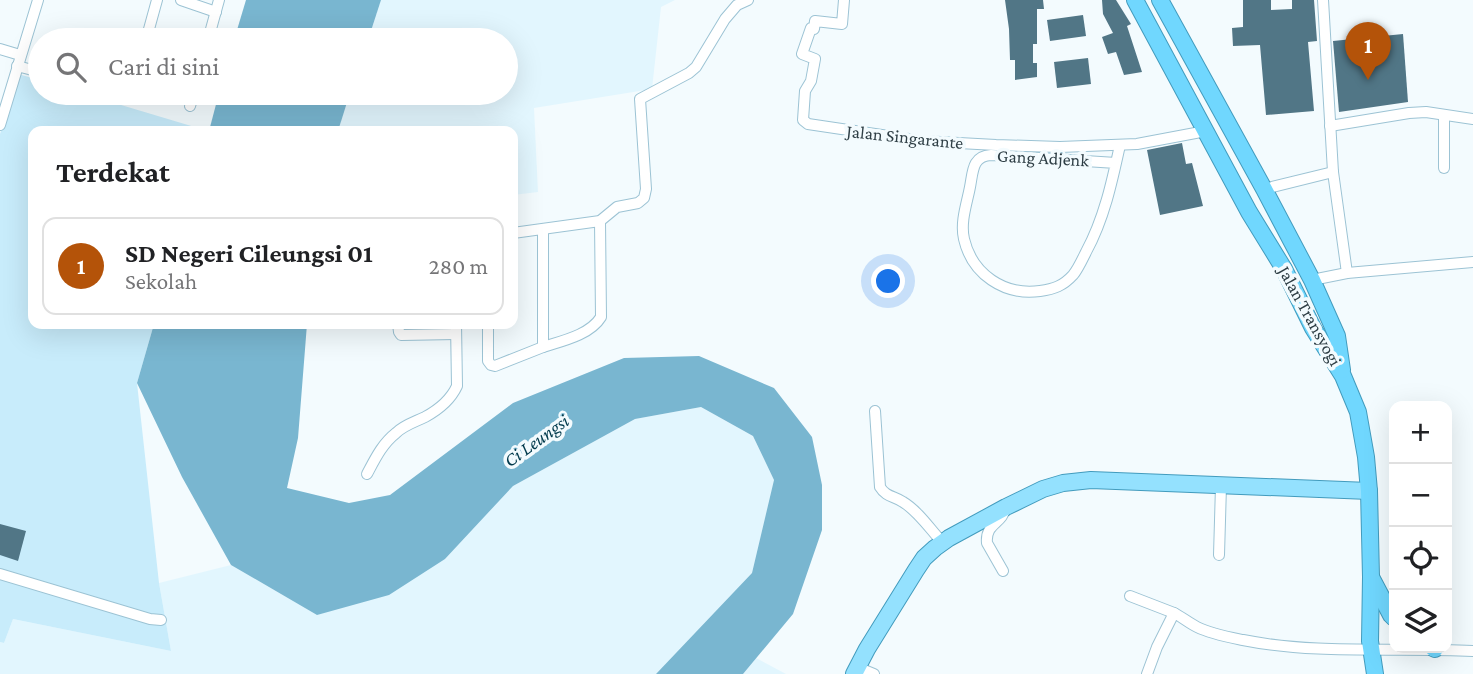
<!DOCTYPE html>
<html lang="id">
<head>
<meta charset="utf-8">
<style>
  :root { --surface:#fff; --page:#f6f6f6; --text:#202124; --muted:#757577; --line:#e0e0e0; --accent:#b45309 }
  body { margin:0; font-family:"Crimson Pro",serif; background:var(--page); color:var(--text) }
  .controls { position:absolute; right:21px; bottom:21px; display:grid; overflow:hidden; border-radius:14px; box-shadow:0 7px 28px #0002 }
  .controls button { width:63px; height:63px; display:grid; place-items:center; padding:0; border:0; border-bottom:2px solid var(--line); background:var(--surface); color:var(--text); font:35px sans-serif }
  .you { position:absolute; left:889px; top:282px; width:24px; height:24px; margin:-18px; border:5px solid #fff; border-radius:50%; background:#1a73e8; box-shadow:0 0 0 10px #1a73e833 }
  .badge { display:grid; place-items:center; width:46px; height:46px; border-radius:50%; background:var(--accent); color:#fff; font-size:23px; font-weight:700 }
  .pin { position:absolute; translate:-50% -58px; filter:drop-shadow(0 2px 4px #0008) }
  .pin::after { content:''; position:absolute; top:37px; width:24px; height:21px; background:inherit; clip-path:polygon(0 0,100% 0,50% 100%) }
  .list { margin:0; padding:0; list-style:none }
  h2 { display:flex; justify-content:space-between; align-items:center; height:91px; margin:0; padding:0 28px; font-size:30px }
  h2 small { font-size:23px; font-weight:400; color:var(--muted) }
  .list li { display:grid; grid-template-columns:46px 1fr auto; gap:21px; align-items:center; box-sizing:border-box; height:98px; margin:0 14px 14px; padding:0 14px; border:2px solid var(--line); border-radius:14px }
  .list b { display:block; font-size:26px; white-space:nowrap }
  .list p { margin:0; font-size:23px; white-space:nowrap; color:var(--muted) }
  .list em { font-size:23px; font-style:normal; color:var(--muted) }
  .icon { flex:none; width:38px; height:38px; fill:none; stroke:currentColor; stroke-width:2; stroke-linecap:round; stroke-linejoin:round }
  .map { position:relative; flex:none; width:1473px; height:674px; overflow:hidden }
  .search { position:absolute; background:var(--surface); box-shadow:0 7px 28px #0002; left:28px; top:28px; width:490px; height:77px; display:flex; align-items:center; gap:18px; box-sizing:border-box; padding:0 24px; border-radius:38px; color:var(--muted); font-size:26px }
  .panel { position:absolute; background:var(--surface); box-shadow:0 7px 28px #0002; left:28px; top:126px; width:490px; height:203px; border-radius:14px }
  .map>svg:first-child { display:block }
  .built { fill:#e2f6fe }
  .green { fill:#c8ecfb }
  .water { fill:#79b6d0 }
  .building { fill:#517686 }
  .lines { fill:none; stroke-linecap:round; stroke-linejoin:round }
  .minor-casing { stroke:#9cc3d4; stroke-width:12 }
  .primary-casing { stroke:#429bbd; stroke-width:18 }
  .trunk-casing { stroke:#429bbd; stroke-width:18 }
  .minor { stroke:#fff; stroke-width:10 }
  .primary { stroke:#94e1fe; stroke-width:16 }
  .trunk { stroke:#70d7fe; stroke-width:16 }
  .labels { text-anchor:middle; stroke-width:7; stroke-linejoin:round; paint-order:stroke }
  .street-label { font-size:18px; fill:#2e3e45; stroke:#f3fbfe }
  .water-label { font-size:19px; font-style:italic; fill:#013a4c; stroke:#f3fbfe }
</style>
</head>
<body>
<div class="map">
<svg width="1473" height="674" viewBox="0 0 1473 674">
  <rect width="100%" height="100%" fill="#f3fbfe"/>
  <!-- built -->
  <g class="built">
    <path d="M381 0H675L661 7 652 89 534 108 538 192 513 195V131H338L350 93H506V40H368Z"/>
    <path d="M701 407 753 436 774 480 752 573 656 674H0V642L4 643 13 619 171 651 159 583 231 565 317 615 445 559 513 486 635 419Z"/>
    <path d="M756 658 786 674H743Z"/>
  </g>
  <!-- green -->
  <path class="green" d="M18 74 40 80V93H81L208 131H33V324H154L137 383 159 583 171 651 13 619 4 643 0 642V134Z"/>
  <!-- water -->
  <g class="water">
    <path d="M246 0H381L368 40H234Z"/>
    <path d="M219 93H350L338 131H209Z"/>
    <path d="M154 324H307L298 438 287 488 349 503 390 495 513 403 624 358 699 356 774 388 812 437 822 485V530L793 614 743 674H656L752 573 774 480 753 436 701 407 635 419 513 486 445 559 389 595 317 615 231 565 182 477 137 383Z"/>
  </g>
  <!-- building -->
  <g class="building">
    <path d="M1005 0H1043L1044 9H1037V44H1033V63H1037V77L1015 80V60H1010L1009 29Z"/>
    <path d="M1102 0H1116L1131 24 1127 26 1142 72 1124 75 1116 52 1108 54 1102 37 1113 33 1103 14Z"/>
    <path d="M1243 0H1271V10L1292 9V0H1314L1317 41 1308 42 1314 111 1266 115 1260 45 1233 46 1232 28 1243 27Z"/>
    <path d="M1083 15 1086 36 1050 41 1047 20Z"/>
    <path d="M1403 34 1408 102 1339 112 1333 41Z"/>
    <path d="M1088 58 1091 84 1057 88 1054 62Z"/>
    <path d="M1182 143 1186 164 1192 163 1203 206 1160 215 1147 150Z"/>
    <path d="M0 524 26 531 18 561 0 555Z"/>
  </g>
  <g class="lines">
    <defs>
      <g id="minor">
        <path d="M181 0 216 12"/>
        <path d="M844 0 842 24 815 21 814 29 811 28 802 54 815 59 811 81 805 91 803 120 808 124 922 141 996 145 1060 147 1137 144 1206 131"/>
        <path d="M1323 0 1333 172 1347 273"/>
        <path d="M146 40 157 0"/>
        <path d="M208 40 219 0"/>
        <path d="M0 49 20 55"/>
        <path d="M17 66 40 72"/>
        <path d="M190 106 194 93"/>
        <path d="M1444 115V168"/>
        <path d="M0 125 38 0"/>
        <path d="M1330 126 1409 113 1426 112 1473 119"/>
        <path d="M1116 163 991 155C972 156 973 172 970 187 967 203 960 222 964 239 972 274 1004 296 1040 291 1054 289 1063 286 1073 275 1078 269 1082 260 1086 252 1104 219 1112 182 1120 145"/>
        <path d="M1264 189 1333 172"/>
        <path d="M543 230V347C562 341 590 335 601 317L600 221"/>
        <path d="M513 233 600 221 617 207 638 203 644 198 646 189 640 99 689 73 696 67 725 19 737 5 748 0"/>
        <path d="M1312 280 1347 273 1473 262"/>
        <path d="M398 324 399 332 401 335 456 334"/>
        <path d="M488 324V361L491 365 495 366 543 347"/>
        <path d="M875 411 880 487C886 497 894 496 903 502 918 511 930 529 942 542"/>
        <path d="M367 474C375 459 382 444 396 433 404 425 415 422 425 417 438 410 451 399 457 386L456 324"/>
        <path d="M1219 555 1221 486"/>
        <path d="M1003 571 987 543C985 523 1002 525 1006 507"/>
        <path d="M0 574 150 619 161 620"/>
        <path d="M1130 596 1174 613"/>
        <path d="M857 667 874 674"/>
        <path d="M1147 674 1157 647 1174 613C1182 617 1189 623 1197 627 1211 634 1228 637 1243 640 1318 655 1397 647 1473 651"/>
      </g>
      <path id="primary" d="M854 674 867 649 916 570 924 558 935 548 949 538 1006 507 1043 489 1063 483 1091 480 1369 491"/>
      <g id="trunk">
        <path d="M1135 0 1249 212 1284 269 1313 328 1343 376 1358 412 1366 457 1369 491 1371 577 1370 641 1375 674"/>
        <path d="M1160 0 1264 189 1312 280 1337 336 1342 370"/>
        <path d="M1372 579 1391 615 1394 618"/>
        <path d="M1433 648 1435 649"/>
      </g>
    </defs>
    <!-- minor casing -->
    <use href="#minor" class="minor-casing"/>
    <!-- primary casing -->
    <use href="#primary" class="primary-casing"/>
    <!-- trunk casing -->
    <use href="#trunk" class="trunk-casing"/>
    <!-- minor -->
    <use href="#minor" class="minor"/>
    <!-- primary -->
    <use href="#primary" class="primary"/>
    <!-- trunk -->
    <use href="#trunk" class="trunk"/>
  </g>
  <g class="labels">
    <!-- street labels -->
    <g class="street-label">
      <text transform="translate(905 137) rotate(6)" y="6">Jalan Singarante</text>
      <text transform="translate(1043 158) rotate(3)" y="6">Gang Adjenk</text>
      <text transform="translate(1310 316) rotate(61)" y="6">Jalan Transyogi</text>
    </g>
    <!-- water labels -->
    <g class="water-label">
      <text transform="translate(536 440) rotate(-36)" y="7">Ci Leungsi</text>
    </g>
  </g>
</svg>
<div class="controls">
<button>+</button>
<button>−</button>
<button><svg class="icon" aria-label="locate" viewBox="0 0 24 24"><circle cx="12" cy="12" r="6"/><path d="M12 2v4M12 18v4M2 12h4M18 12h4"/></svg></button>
<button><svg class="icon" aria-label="layers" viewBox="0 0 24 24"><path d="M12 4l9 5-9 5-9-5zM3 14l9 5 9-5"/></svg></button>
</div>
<div class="you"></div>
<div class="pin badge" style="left:1368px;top:80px">1</div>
<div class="search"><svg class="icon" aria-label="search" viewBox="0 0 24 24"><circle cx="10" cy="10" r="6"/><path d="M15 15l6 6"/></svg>Cari di sini</div>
<section class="panel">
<h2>Terdekat<small></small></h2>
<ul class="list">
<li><span class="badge">1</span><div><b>SD Negeri Cileungsi 01</b><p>Sekolah</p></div><em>280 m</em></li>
</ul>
</section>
</div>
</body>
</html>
